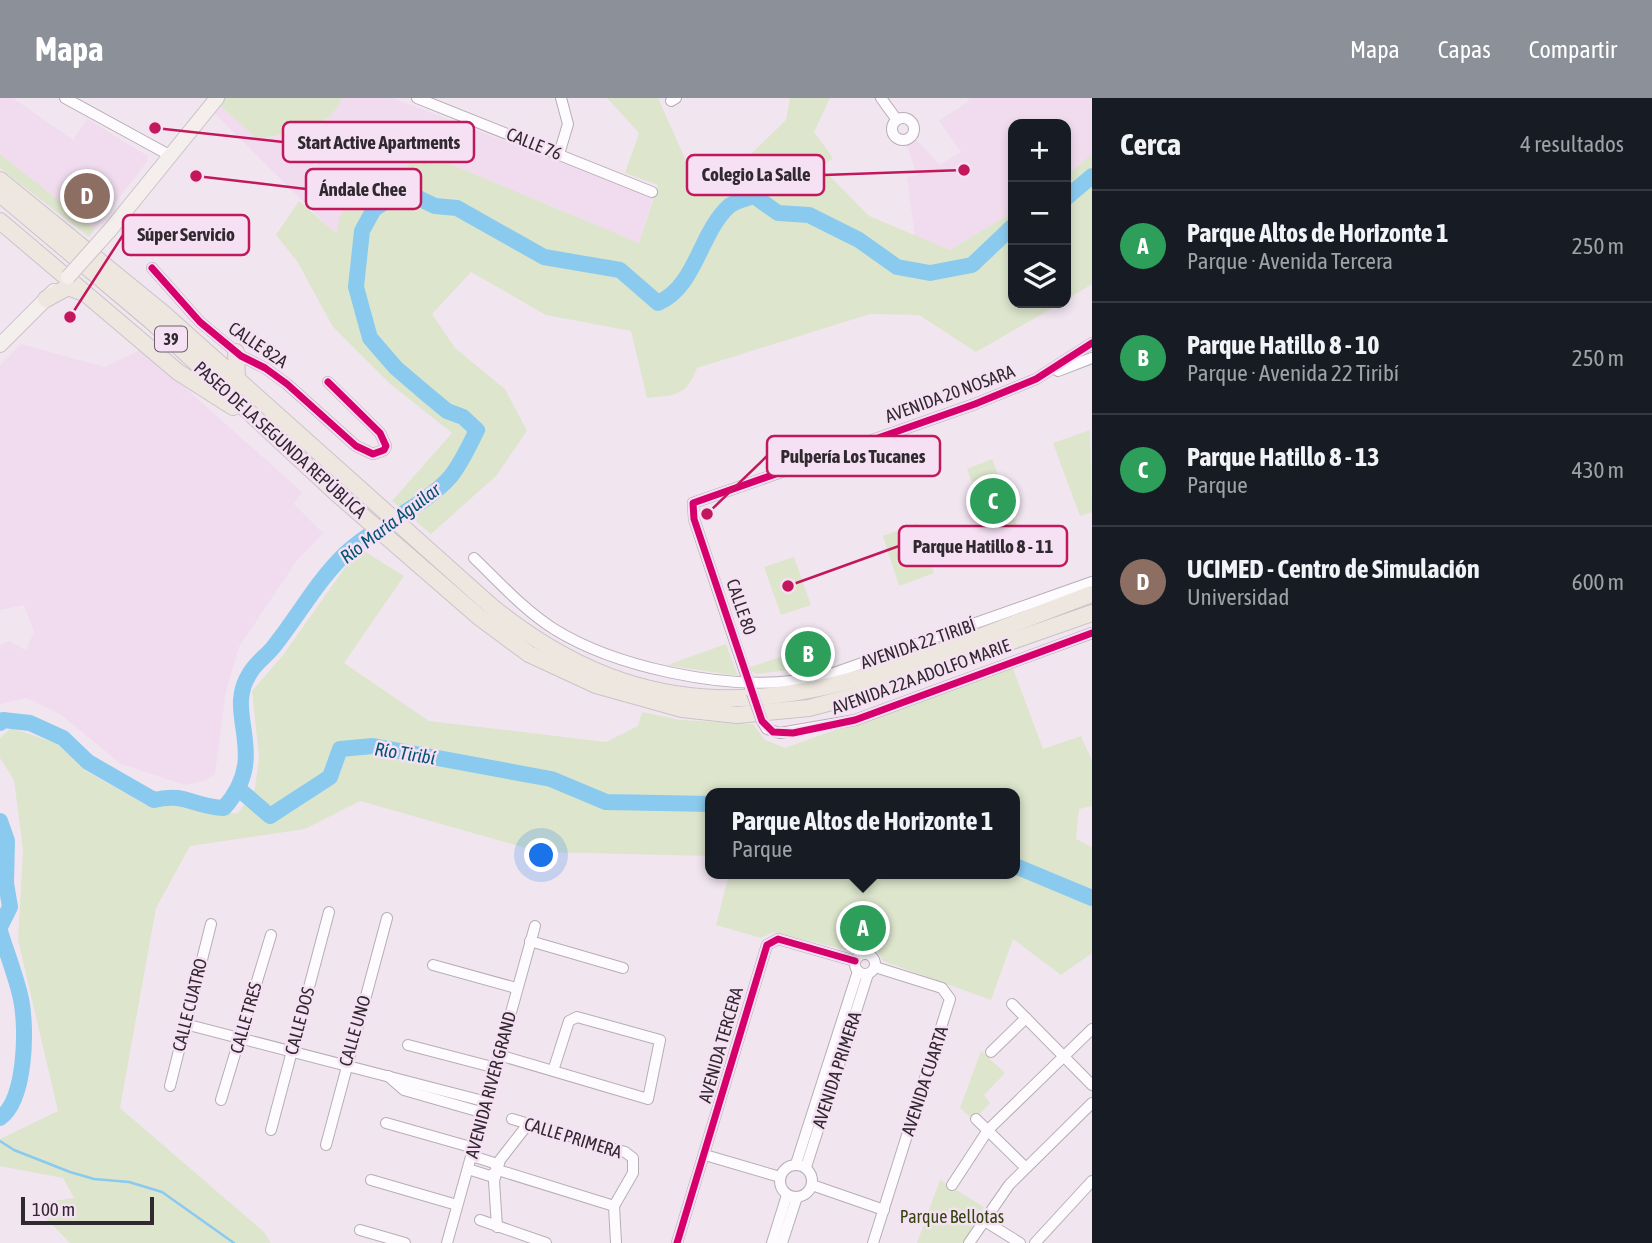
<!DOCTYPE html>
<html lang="es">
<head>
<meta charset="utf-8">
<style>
  :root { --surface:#171b24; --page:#20242c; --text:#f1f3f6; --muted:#9ea1a6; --line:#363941; --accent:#8c9099 }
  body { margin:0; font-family:"Asap Condensed",sans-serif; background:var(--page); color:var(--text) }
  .controls { position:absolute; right:21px; top:21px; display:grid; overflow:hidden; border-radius:14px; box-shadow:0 4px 10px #0003 }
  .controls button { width:63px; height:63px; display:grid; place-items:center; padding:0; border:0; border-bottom:2px solid var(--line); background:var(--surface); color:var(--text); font:35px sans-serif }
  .scale { position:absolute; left:21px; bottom:18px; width:133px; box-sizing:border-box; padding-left:7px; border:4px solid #30292f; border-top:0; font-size:19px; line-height:24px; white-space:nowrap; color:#30292f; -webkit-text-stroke:5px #f5e1f3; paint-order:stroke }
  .you { position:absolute; left:542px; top:758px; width:24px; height:24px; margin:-18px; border:5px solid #fff; border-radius:50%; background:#1a73e8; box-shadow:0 0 0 10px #1a73e833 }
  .badge { display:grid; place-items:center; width:46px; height:46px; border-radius:50%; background:var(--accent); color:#fff; font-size:23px; font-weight:700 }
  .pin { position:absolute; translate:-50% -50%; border:4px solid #fff; box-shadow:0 2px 7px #0006 }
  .popup { position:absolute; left:705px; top:690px; width:315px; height:91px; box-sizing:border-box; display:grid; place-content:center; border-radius:14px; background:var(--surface); filter:drop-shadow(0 2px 5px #0005); font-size:23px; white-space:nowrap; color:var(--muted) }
  .popup b { font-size:26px; color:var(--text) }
  .popup::after { content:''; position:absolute; left:50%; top:100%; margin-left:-14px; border:14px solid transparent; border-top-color:var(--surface) }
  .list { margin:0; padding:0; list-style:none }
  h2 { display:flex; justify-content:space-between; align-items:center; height:91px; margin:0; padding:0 28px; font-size:30px }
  h2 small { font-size:23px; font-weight:400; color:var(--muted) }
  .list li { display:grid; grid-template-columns:46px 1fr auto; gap:21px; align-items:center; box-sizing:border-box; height:112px; padding:0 28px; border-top:2px solid var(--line) }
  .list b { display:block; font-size:26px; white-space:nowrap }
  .list p { margin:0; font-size:23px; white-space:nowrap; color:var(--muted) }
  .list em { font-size:23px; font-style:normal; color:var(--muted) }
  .icon { flex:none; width:38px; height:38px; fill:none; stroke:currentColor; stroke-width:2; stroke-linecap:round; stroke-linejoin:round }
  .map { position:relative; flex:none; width:1092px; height:1145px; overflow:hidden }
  header { display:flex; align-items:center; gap:42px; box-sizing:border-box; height:98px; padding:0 35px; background:var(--accent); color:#fff }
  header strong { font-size:33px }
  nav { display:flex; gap:38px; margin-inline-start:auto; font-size:24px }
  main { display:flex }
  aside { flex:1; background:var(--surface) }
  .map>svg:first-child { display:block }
  .built { fill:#f0dcee }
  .green { fill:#dde5cd }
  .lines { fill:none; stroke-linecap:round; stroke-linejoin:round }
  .stream { stroke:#8bcaef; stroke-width:2.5 }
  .river { stroke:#8bcaef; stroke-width:16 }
  .minor-casing { stroke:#b6aeb5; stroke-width:12 }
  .major-casing { stroke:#c9c3c8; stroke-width:16 }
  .highway-casing { stroke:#c9c3c8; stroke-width:18 }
  .minor { stroke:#fdfbfd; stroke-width:10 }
  .major { stroke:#f4efec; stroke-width:14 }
  .highway { stroke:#eee7e0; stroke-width:16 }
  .minor-bridge-casing { stroke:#b6aeb5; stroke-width:12; stroke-linecap:butt }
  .major-bridge-casing { stroke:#c9c3c8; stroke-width:16; stroke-linecap:butt }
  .minor-bridge { stroke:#fdfbfd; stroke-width:10 }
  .major-bridge { stroke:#f4efec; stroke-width:14 }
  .cycleway-casing { stroke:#f5e1f3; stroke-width:11 }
  .cycleway { stroke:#d6006c; stroke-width:7 }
  .labels { text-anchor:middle; stroke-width:5; stroke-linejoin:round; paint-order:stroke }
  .shield { fill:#f5e1f3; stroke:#6b606a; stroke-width:2 }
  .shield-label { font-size:16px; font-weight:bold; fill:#30292f }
  .street-label { font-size:18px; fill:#30292f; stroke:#f5e1f3 }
  .park-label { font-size:18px; fill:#32470d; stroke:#f5e1f3 }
  .water-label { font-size:19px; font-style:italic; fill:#055575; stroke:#f5e1f3 }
  .leader { fill:none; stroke:#c2185b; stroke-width:2.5 }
  .callout-dot { fill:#c2185b; stroke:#f5e1f3; stroke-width:2.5 }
  .callout { fill:#f5e1f3; stroke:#c2185b; stroke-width:2.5 }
  .callout-label { font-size:19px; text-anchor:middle; font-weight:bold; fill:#30292f }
</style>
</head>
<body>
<header>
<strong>Mapa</strong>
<nav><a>Mapa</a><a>Capas</a><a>Compartir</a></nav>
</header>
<main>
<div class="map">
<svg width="1092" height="1145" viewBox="0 0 1092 1145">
  <rect width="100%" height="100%" fill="#f1e6f0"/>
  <!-- built -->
  <g class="built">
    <path d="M0 0H13L73 42 87 21 148 58 146 65 95 131 0 56Z"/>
    <path d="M342 0H393L653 100 639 145 412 50 403 88 380 87 342 114 337 137 214 15 220 7 256 40 293 37 326 22Z"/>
    <path d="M968 0H1092V56L1066 78V26H1013V114L950 152 915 139 907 79 917 77 906 45 914 39 940 67 961 54 939 23 969 3Z"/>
    <path d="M21 246 105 269 142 251 302 394 294 406 323 435 296 464 239 549 226 593 215 676 204 683 185 687 121 666 60 616 27 600 0 606V547L9 543 26 552 34 534 24 507 0 512V267Z"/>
  </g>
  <!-- green -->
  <g class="green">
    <path d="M225 0H342C328 34 288 37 256 40L220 7Z"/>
    <path d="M607 0H658L694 81 751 56 786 22 790 0H830L814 34 833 60 821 69 869 118 950 152 1013 114V205H1061L976 254 919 217 870 216 697 270C686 299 675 297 647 300L631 233 546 217 471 174 432 216 455 250 505 291 527 333 496 378 431 436 392 403 452 335 389 285 333 229 297 163 276 137 299 103 337 136C338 130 339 120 342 114 354 93 383 87 403 87L412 50 639 145 658 87 625 75 639 35Z"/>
    <path d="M0 56 95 131 89 139 0 70Z"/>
    <path d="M1092 56V186L1066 202V78Z"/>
    <path d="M1090 332 1092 414 1080 418 1053 345Z"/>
    <path d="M992 361 1020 435 994 445 967 371Z"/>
    <path d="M917 425 934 475 899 488 883 438Z"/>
    <path d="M359 450 404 478 344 565 429 623 606 644 638 628 642 614 681 622 753 626 765 642 785 650 1012 568 1043 651 1081 638 1092 663V708L1079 711 1076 741 1092 749V855L1061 877 1013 841 991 902 883 863 877 852 865 845 846 852 774 834 761 840 716 827 729 776H1015V695H711V758L540 754 360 703 305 731 190 748 156 810 120 1010 264 1134 271 1145H70L32 1106 74 1100 63 1080 0 1068V1041L58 1013 18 842 23 752 14 682 0 660V640L11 630 56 645 86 673 146 707H179L212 716 238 715 255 690 259 659 252 593 283 557Z"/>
    <path d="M794 459 811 507 781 517 764 469Z"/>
    <path d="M823 545 830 567 756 576 747 570Z"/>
    <path d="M726 546 738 578 667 567Z"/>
    <path d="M981 953 1005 975 984 997 990 1005 974 1022 960 1010Z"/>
    <path d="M940 1082 984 1109 963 1145H917Z"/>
  </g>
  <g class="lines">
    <!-- stream -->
    <path class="stream" d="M0 1043 14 1052 70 1074 94 1081 129 1084 162 1094 234 1145"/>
    <!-- river -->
    <g class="river">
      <path d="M1066 100 1092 78"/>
      <path d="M0 625 3 622 30 625 63 640 88 664 154 702C185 694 194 709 224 710 272 655 222 617 250 575 256 564 268 557 275 547 298 518 316 485 343 458 372 429 427 407 451 378 462 364 469 348 477 332L463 319 447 313 430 299 396 270 370 240 356 189 362 133 374 111 389 101 414 98 435 108 457 110 544 159 620 172 658 205C696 188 699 137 728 109 734 103 746 101 754 98L778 115 809 117 859 142 897 169 930 175 972 167 1013 128"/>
      <path d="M240 692 270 718 330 679 340 651 373 648 551 681 606 704 711 706"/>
      <path d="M0 723 7 743 6 785 10 809 0 829"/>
      <path d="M1015 768 1092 800"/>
      <path d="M0 833C7 856 16 878 21 901 27 930 26 1002 0 1020"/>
    </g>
    <defs>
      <g id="minor">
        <path d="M65 0 171 58"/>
        <path d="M417 0 652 94"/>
        <path d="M881 0 897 22"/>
        <path d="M671 3 676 0"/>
        <circle cx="903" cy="31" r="11"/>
        <path d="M559 56 568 26 561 0"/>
        <path d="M152 170 200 224 241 258 265 270 287 286 356 348 373 356 384 352 386 348 380 335 328 284"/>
        <path d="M1058 273 1092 260"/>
        <path d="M474 460C499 484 524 512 554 531 615 569 721 591 792 583 806 582 820 577 834 575L1092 484"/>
        <path d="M750 589 694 421 693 405 975 306 1036 281 1092 245"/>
        <path d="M762 623 767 631 780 635 855 622 1092 535"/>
        <path d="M530 843 623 870"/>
        <circle cx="865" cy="866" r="10"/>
        <path d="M433 867 516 890"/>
        <path d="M1012 906 1092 987"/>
        <path d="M185 926 487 1004"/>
        <path d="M408 947 496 970"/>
        <path d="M991 954 1026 920"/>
        <path d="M499 957 648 1001 660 942 577 919 569 923 553 973"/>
        <path d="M388 978 404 992 484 1015"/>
        <path d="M170 988 211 826"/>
        <path d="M221 1002 271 837"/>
        <path d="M512 1021 625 1054 633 1060V1075L614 1108 616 1145"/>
        <path d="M976 1021 1025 1069"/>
        <path d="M386 1025 474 1050"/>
        <path d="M271 1032 329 814"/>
        <path d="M326 1047 387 820"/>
        <path d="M705 1057 780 1079"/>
        <path d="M472 1058 494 1065 498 1072 614 1108"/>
        <path d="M796 1066 858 873"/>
        <circle cx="796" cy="1083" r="16"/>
        <path d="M806 1069 868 876"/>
        <path d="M468 1071 490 1078 498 1072"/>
        <path d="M371 1082 457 1107"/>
        <path d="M812 1087 884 1112"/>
        <path d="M952 1087 988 1032 1092 931"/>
        <path d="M480 1122 546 1145"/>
        <path d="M983 1122 1020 1145"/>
        <path d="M497 1129 494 1083 500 1062 528 1026"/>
        <path d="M360 1132 405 1145"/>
        <path d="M447 1145 535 828"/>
        <path d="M677 1145 767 847 778 841 855 863"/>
        <path d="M772 1145 787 1097"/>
        <path d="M782 1145 797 1099"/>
        <path d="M873 1145 950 901 942 890 875 869"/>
        <path d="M969 1145 1009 1087 1092 1005"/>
        <path d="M1035 1145 1092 1083"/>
      </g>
      <g id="major">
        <path d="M110 132 217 0"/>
        <path d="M0 247 54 193"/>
      </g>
      <g id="highway">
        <path d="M0 82 163 215 491 508C700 678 874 576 1092 496"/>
        <path d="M0 96 151 223 335 394 479 519 529 556 596 587 682 611 737 617 809 610 858 597 1092 515"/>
        <path d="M0 123 178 274 233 309"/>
        <path d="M46 201 68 189 84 195"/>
        <path d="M236 254 237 283"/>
      </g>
    </defs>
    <!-- minor casing -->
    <use href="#minor" class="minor-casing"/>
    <!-- major casing -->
    <use href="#major" class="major-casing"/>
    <!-- highway casing -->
    <use href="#highway" class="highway-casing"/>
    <!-- minor -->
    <use href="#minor" class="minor"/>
    <!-- major -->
    <use href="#major" class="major"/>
    <!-- highway -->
    <use href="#highway" class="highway"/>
    <defs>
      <path id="minor-bridge" d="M752 595 762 623"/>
      <path id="major-bridge" d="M68 179 110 132"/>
    </defs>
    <!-- minor-bridge casing -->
    <use href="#minor-bridge" class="minor-bridge-casing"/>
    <!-- major-bridge casing -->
    <use href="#major-bridge" class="major-bridge-casing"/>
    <!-- minor-bridge -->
    <use href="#minor-bridge" class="minor-bridge"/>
    <!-- major-bridge -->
    <use href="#major-bridge" class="major-bridge"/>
    <defs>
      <g id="cycleway">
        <path d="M152 170 200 224 241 258 265 270 287 286 356 348 373 356 384 352 386 348 380 335 328 284"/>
        <path d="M1092 245 1036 281 975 306 693 405 694 421 762 623 773 634 793 635 855 622 1092 535"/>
        <path d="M677 1145 767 847 778 841 855 863"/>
      </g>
    </defs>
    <!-- cycleway casing -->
    <use href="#cycleway" class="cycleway-casing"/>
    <!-- cycleway -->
    <use href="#cycleway" class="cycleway"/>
  </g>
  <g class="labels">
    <!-- shield labels -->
    <rect class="shield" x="155" y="228.5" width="32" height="25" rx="5"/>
    <g class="shield-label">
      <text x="171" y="247">39</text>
    </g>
    <!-- street labels -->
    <g class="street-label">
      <text transform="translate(534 46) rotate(22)" y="6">CALLE 76</text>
      <text transform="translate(258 247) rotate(34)" y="6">CALLE 82A</text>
      <text transform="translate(950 296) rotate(-20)" y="6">AVENIDA 20 NOSARA</text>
      <text transform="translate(280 342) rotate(42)" y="6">PASEO DE LA SEGUNDA REPÚBLICA</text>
      <text transform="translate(741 509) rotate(71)" y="6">CALLE 80</text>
      <text transform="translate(918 546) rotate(-19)" y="6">AVENIDA 22 TIRIBÍ</text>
      <text transform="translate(921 579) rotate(-20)" y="6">AVENIDA 22A ADOLFO MARIE</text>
      <text transform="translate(190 907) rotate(-76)" y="6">CALLE CUATRO</text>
      <text transform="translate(246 920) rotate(-74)" y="6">CALLE TRES</text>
      <text transform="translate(300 923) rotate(-75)" y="6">CALLE DOS</text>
      <text transform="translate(355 933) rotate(-74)" y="6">CALLE UNO</text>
      <text transform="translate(721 947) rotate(-74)" y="6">AVENIDA TERCERA</text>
      <text transform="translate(837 972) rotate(-72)" y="6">AVENIDA PRIMERA</text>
      <text transform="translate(925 983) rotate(-72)" y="6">AVENIDA CUARTA</text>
      <text transform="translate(491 987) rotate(-75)" y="6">AVENIDA RIVER GRAND</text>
      <text transform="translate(573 1040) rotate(17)" y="6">CALLE PRIMERA</text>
    </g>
    <!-- park labels -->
    <g class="park-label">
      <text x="952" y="1125">Parque Bellotas</text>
    </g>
    <!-- water labels -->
    <g class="water-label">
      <text transform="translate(390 425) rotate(-37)" y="7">Río María Aguilar</text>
      <text transform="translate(405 655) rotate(9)" y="7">Río Tiribí</text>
    </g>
  </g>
  <!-- callouts -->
  <path class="leader" d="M155 30L283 44M964 72L824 77M196 78L306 91M70 219L123 137M707 416L767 358M788 488L899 448"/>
  <g class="callout-dot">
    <circle cx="155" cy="30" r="7"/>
    <circle cx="964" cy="72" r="7"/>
    <circle cx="196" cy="78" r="7"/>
    <circle cx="70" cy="219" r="7"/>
    <circle cx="707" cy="416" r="7"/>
    <circle cx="788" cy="488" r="7"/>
  </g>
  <g class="callout">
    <rect x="283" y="24" width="191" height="40" rx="7"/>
    <rect x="687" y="57" width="137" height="40" rx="7"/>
    <rect x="306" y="71" width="115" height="40" rx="7"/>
    <rect x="123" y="117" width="126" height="40" rx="7"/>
    <rect x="767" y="338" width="173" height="40" rx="7"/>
    <rect x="899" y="428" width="168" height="40" rx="7"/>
  </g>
  <g class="callout-label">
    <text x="379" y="51">Start Active Apartments</text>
    <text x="756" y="83">Colegio La Salle</text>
    <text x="363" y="98">Ándale Chee</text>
    <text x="186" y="143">Súper Servicio</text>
    <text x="853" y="365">Pulpería Los Tucanes</text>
    <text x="983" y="455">Parque Hatillo 8 - 11</text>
  </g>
</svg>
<div class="controls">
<button>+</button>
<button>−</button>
<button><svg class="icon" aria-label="layers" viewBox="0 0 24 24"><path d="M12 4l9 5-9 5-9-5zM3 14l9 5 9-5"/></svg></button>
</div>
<div class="scale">100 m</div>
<div class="you"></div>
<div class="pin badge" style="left:863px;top:830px;background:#2e9e5b">A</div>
<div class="popup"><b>Parque Altos de Horizonte 1</b>Parque</div>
<div class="pin badge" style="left:808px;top:556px;background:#2e9e5b">B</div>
<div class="pin badge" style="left:993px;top:403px;background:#2e9e5b">C</div>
<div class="pin badge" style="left:87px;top:98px;background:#8d6e63">D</div>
</div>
<aside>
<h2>Cerca<small>4 resultados</small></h2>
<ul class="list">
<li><span class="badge" style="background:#2e9e5b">A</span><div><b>Parque Altos de Horizonte 1</b><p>Parque · Avenida Tercera</p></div><em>250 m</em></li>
<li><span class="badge" style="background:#2e9e5b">B</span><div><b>Parque Hatillo 8 - 10</b><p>Parque · Avenida 22 Tiribí</p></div><em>250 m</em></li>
<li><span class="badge" style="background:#2e9e5b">C</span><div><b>Parque Hatillo 8 - 13</b><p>Parque</p></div><em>430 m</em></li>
<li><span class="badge" style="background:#8d6e63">D</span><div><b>UCIMED - Centro de Simulación</b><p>Universidad</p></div><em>600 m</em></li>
</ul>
</aside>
</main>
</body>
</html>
